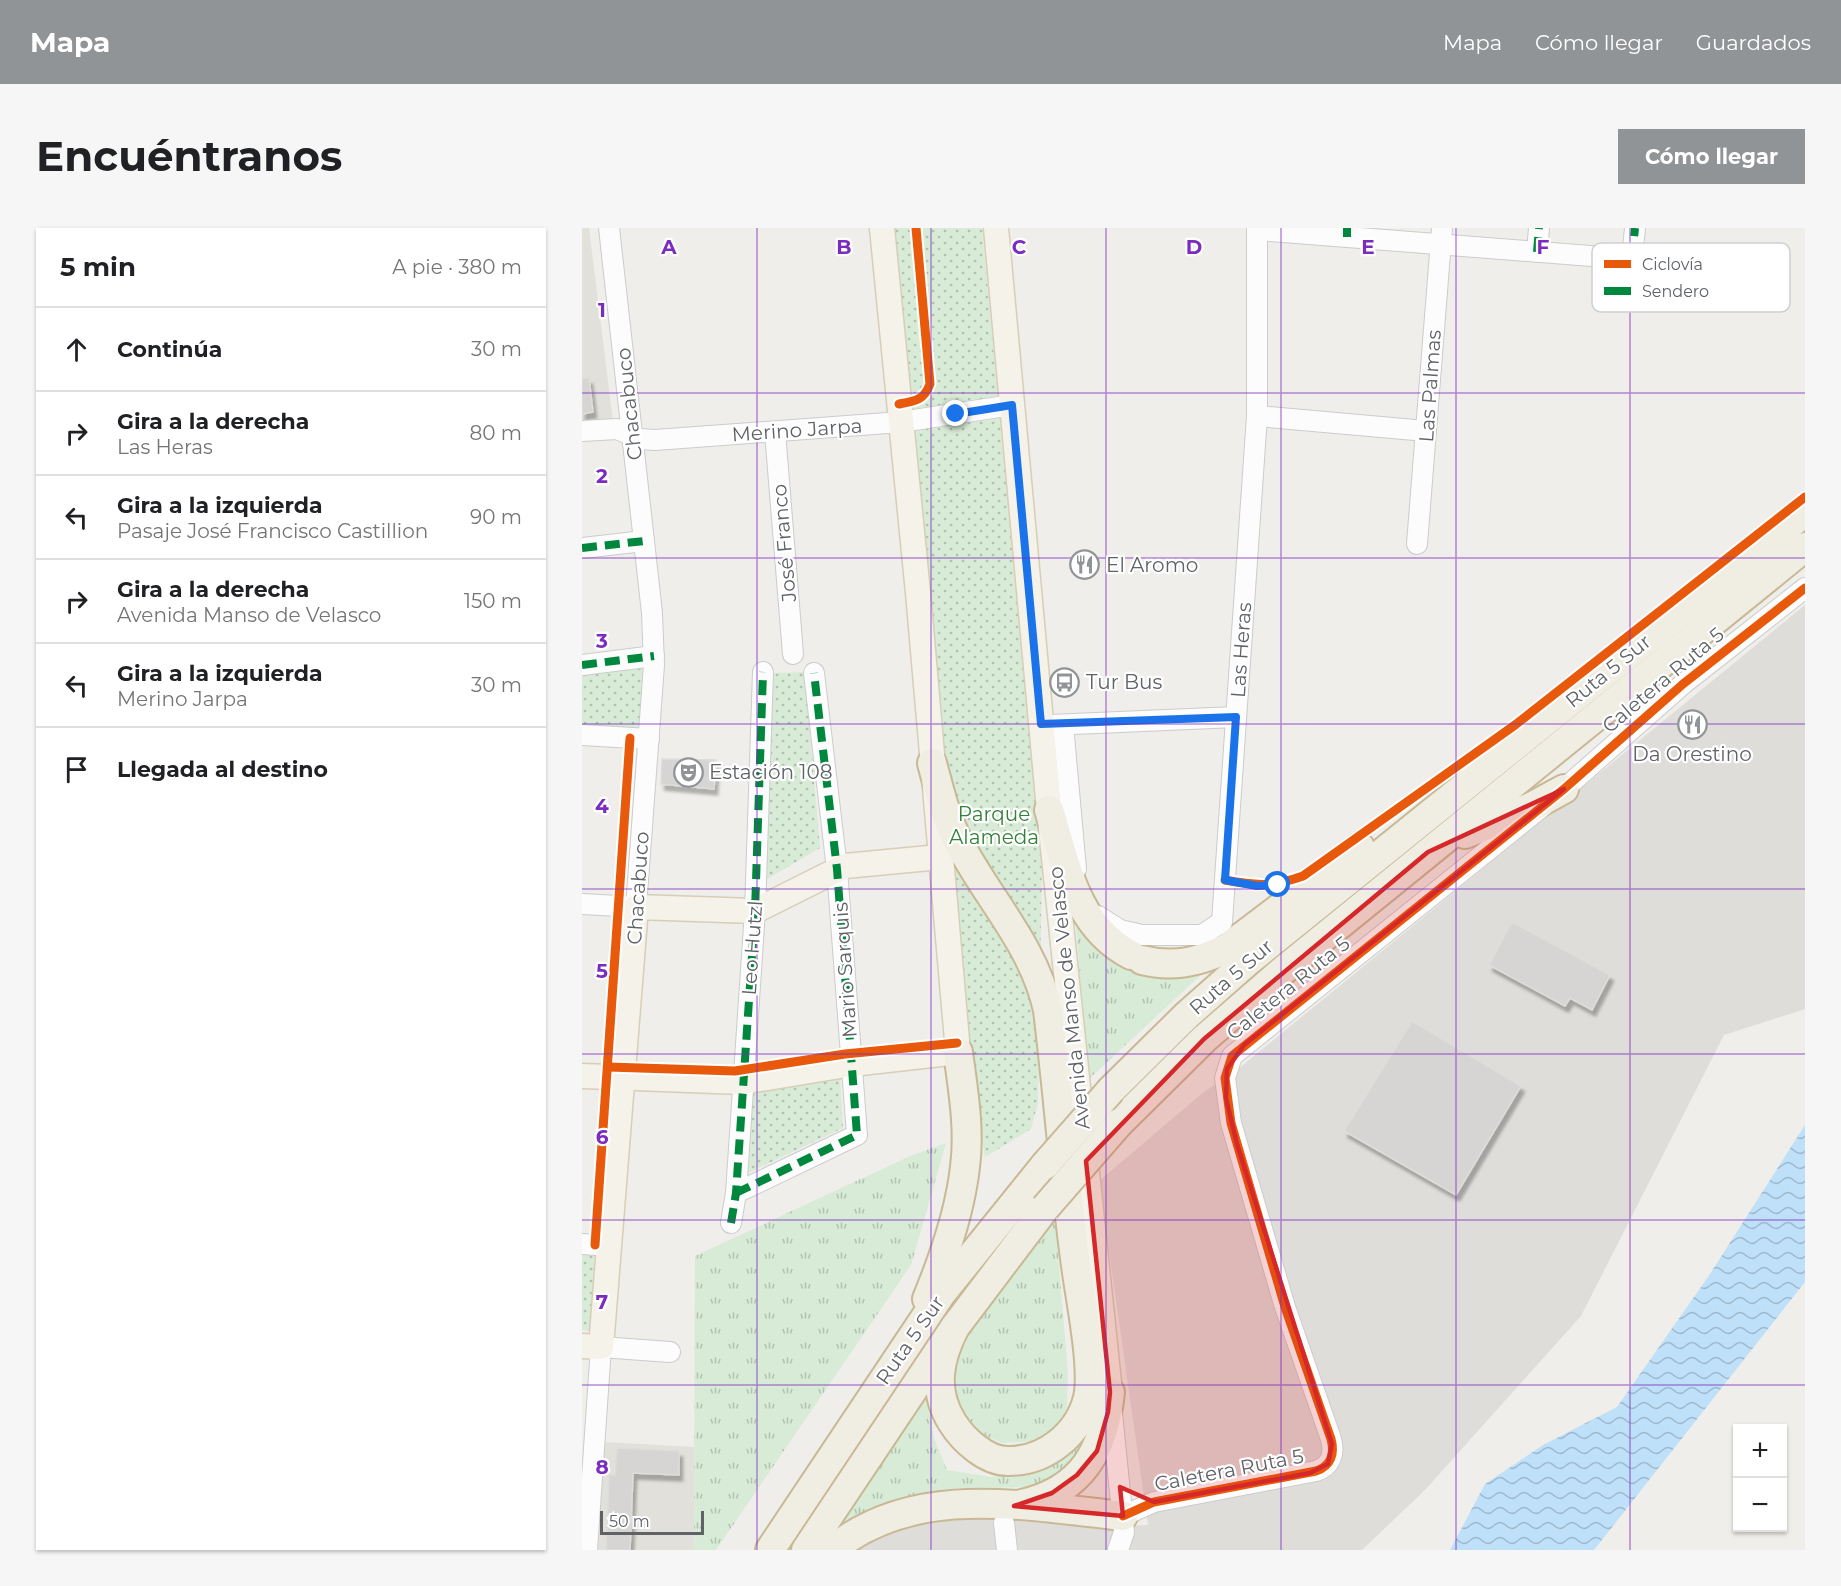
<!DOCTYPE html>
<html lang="es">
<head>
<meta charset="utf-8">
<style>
  :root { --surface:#fff; --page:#f6f6f6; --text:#202124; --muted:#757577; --line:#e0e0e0; --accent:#919496 }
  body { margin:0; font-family:Montserrat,sans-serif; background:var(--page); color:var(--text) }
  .controls { position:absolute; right:18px; bottom:18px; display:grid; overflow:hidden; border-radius:0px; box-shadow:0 2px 4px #0004 }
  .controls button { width:54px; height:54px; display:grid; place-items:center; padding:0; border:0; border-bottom:2px solid var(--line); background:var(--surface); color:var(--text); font:30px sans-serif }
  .scale { position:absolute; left:18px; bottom:15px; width:104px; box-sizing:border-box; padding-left:6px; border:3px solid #5f6368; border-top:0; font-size:16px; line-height:21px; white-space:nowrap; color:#5f6368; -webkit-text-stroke:4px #fff; paint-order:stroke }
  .stop { position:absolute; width:18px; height:18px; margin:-14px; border:4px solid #1a73e8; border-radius:50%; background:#fff }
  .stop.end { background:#1a73e8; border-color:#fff; box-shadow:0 2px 6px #0008 }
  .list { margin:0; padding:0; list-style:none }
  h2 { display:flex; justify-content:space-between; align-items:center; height:78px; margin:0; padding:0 24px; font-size:26px }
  h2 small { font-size:20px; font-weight:400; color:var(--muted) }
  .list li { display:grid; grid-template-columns:39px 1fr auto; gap:18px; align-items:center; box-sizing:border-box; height:84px; padding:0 24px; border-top:2px solid var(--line) }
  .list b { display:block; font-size:22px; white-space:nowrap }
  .list p { margin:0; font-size:20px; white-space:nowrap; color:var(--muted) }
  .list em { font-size:20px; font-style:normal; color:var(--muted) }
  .icon { flex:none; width:33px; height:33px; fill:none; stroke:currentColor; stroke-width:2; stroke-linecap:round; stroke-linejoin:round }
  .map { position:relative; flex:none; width:1223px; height:1322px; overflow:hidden; border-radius:0px }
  header { display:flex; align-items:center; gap:36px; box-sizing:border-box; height:84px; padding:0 30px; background:var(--accent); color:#fff }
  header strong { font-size:28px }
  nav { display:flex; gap:33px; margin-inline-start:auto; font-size:21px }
  .intro { display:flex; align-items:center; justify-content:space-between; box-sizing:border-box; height:144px; padding:0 36px }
  h1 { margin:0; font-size:42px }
  .button { padding:15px 27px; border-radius:0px; background:var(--accent); color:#fff; font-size:21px; font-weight:700 }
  main { display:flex; gap:36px; padding:0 36px }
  aside { flex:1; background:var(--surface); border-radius:0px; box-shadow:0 2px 4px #0004 }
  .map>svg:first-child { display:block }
  .industrial { fill:#dfddda }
  .education { fill:#e2e0da }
  .grass { fill:url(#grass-tufts) }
  .park { fill:url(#park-dots) }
  .water { fill:url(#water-waves) }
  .building { fill:#d6d5d3; stroke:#deddd9; stroke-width:1.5; filter:url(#shadow) }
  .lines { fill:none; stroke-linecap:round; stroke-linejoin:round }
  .minor-casing { stroke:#cbcccc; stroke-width:22 }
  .major-casing { stroke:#d7ceb8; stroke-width:27 }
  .highway-casing { stroke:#c8b996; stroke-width:32 }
  .minor { stroke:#fdfcfc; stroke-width:20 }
  .major { stroke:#f4f2e9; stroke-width:24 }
  .highway { stroke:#f0ede3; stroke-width:28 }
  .highway-bridge-casing { stroke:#c8b996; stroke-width:32; stroke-linecap:butt }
  .highway-bridge { stroke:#f0ede3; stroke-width:28 }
  .quiet { stroke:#00873e; stroke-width:8; stroke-dasharray:15 8; stroke-linecap:butt }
  .cycleway-casing { stroke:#fff; stroke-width:13 }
  .cycleway { stroke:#e8590c; stroke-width:9 }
  .route { stroke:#1a73e8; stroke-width:8 }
  .marked { fill:#d62828; fill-opacity:0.2; stroke:#d62828; stroke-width:4.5; stroke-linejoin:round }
  .grid { fill:none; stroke:#7b2cbf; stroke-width:1.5; stroke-opacity:0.55 }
  .labels { text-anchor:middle; stroke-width:4.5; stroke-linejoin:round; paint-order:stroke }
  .street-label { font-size:20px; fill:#5f6368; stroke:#fff }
  .poi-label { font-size:20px; fill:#5f6368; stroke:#fff; text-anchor:start }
  .park-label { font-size:20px; fill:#348238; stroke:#fff }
  .key { fill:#fff; stroke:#cfd0d2; stroke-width:1.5 }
  .key-label { font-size:16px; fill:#5f6368 }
  .grid-label { font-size:20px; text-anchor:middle; font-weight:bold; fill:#7b2cbf; stroke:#fff; stroke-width:4.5; stroke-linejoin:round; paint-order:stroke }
</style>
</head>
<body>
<header>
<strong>Mapa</strong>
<nav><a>Mapa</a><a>Cómo llegar</a><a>Guardados</a></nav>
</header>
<div class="intro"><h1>Encuéntranos</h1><a class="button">Cómo llegar</a></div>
<main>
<aside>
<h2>5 min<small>A pie · 380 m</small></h2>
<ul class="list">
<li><svg class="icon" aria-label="ahead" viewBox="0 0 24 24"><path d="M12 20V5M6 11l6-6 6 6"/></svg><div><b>Continúa</b></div><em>30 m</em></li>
<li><svg class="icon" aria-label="right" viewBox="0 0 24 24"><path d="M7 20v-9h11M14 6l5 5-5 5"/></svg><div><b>Gira a la derecha</b><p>Las Heras</p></div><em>80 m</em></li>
<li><svg class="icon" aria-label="left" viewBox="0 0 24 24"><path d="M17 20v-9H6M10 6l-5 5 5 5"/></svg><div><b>Gira a la izquierda</b><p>Pasaje José Francisco Castillion</p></div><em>90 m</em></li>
<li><svg class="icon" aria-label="right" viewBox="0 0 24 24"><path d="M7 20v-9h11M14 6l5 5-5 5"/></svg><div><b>Gira a la derecha</b><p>Avenida Manso de Velasco</p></div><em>150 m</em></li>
<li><svg class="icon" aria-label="left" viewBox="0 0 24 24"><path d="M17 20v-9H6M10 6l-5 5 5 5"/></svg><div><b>Gira a la izquierda</b><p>Merino Jarpa</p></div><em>30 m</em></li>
<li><svg class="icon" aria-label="arrive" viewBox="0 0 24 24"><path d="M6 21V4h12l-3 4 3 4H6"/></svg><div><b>Llegada al destino</b></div></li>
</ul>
</aside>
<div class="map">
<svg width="1223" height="1322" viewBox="0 0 1223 1322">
  <defs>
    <pattern id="grass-tufts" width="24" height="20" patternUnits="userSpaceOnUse" patternTransform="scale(1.5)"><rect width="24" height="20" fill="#d8ebd6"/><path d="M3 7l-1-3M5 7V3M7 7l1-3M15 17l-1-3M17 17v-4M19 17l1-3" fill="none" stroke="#b2c2b1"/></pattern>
    <pattern id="park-dots" width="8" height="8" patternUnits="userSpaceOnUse" patternTransform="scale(1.5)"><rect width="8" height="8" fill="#d8ebd6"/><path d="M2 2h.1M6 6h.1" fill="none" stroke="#b2c2b1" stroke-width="1.8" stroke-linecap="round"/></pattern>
    <pattern id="water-waves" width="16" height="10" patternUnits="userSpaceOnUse" patternTransform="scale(1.5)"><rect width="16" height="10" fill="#bfe0f9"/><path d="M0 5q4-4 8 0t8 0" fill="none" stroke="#9eb9cd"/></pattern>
    <filter id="shadow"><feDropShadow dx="3.5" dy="6" stdDeviation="1.5" flood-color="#0004"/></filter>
  </defs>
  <rect width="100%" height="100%" fill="#efeeea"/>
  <!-- industrial -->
  <path class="industrial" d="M1223 377V781L1142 807 999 1088 843 1262 780 1322H269L303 1303 375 1286 528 1298 566 1297 517 953 623 863 656 841Z"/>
  <!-- education -->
  <g class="education">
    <path d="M0 0H7L31 194 0 198Z"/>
    <path d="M21 1214 112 1219V1322H15Z"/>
  </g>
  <!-- grass -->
  <g class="grass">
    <path d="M494 699 524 727 622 744 506 852Z"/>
    <path d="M364 915 329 1037 134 1322H112L113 1028 326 929Z"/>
    <path d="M473 989 486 1146 485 1179 474 1202 454 1213 420 1215 399 1206 382 1191 369 1160 374 1127 450 1013Z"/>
    <path d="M344 1168 352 1210 365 1242 409 1249 448 1247 505 1214 491 1246 452 1259 374 1260 337 1266 299 1278 247 1307Z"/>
  </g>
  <!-- park -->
  <g class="park">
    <path d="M312 0H400L460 633 456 875 449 901 403 929 396 896Z"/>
    <path d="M59 437 64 440 57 498 49 500 0 497V442Z"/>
    <path d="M223 444 238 620 180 654 190 445Z"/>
    <path d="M258 848 261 900 162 947 166 861Z"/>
    <path d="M0 1022 13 1023 8 1103 0 1102Z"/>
  </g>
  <!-- water -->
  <path class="water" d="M1223 897V1054L1012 1322H868L903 1256 961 1217 1035 1179 1128 1046Z"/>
  <!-- building -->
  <g class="building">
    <path d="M7 150 11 184 0 186V151Z"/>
    <path d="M80 531 134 532 132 561 79 556Z"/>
    <path d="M930 694 1028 747 1010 782 988 770 983 778 907 737Z"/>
    <path d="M830 793 939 858 874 967 762 903Z"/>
    <path d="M35 1220 97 1223V1247L51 1245 48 1322H24L27 1247H33Z"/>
  </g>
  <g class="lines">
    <defs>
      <g id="minor">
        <path d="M675 2 1111 36"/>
        <path d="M955 24 957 0"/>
        <path d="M1050 31 1053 0"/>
        <path d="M675 188 844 203"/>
        <path d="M0 203 35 201 58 211 73 212 319 194 430 177"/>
        <path d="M193 204 211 426"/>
        <path d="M835 316 860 0"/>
        <path d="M0 320 62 313"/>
        <path d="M0 437 72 428"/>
        <path d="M468 497 654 489"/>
        <path d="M481 497 494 641"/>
        <path d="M0 507 67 511"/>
        <path d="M0 676 54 679 72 437 70 385 27 0"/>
        <path d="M516 688 538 702 560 707H620L640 694 675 188V0"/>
        <path d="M154 965 275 907 255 641 232 445"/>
        <path d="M149 995 154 965 173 683 181 444"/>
        <path d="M0 1016 27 1018"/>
        <path d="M530 1185 542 1304 536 1322"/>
        <path d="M541 1288 572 1274 734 1243C749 1238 753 1226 749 1211L703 1079 649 895 643 850 650 828 982 561 1101 456 1223 360"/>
        <path d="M422 1295 425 1322"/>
        <path d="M5 1322 19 1119 88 1124"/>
      </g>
      <g id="major">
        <path d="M414 0 467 582 528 1164"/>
        <path d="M0 848 160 854 270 836 376 824 336 365 300 0"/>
        <path d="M0 1118 19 1119 54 679 173 683 263 638 358 629"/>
      </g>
      <g id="highway">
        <path d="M350 535C357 561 363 588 376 613 405 670 452 717 466 782 476 864 482 947 493 1030 497 1065 513 1138 506 1170 497 1206 464 1233 427 1233 405 1234 381 1212 370 1194 350 1162 357 1130 373 1099"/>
        <path d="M467 582C484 637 494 699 549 727"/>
        <path d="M883 606 949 579 982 561"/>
        <path d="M560 732C591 740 618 734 645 720L778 619"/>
        <path d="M529 862 605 787 666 733 1223 284"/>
        <path d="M537 895 622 811 704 740 1223 319"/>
        <path d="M345 1071C362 1030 378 983 383 939 388 901 381 862 376 824"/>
        <path d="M440 1276C500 1262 522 1223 528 1164"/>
        <path d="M188 1322 359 1066 463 937"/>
        <path d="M224 1322 373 1099 463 980"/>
        <path d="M250 1322C332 1254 444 1278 541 1288"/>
      </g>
    </defs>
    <!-- minor casing -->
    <use href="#minor" class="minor-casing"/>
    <!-- major casing -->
    <use href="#major" class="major-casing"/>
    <!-- highway casing -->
    <use href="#highway" class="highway-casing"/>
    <!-- minor -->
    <use href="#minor" class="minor"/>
    <!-- major -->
    <use href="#major" class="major"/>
    <!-- highway -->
    <use href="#highway" class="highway"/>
    <defs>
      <g id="highway-bridge">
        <path d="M463 937 529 862"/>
        <path d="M463 980 537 895"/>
      </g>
    </defs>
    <!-- highway-bridge casing -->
    <use href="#highway-bridge" class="highway-bridge-casing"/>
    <!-- highway-bridge -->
    <use href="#highway-bridge" class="highway-bridge"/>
    <!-- quiet -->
    <g class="quiet">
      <path d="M765 9V0"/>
      <path d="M955 24 957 0"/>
      <path d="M1050 31 1053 0"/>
      <path d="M0 320 62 313"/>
      <path d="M0 437 72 428"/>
      <path d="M154 965 275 907 255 641 232 445"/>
      <path d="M149 995 154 965 173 683 181 444"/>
    </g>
    <defs>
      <g id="cycleway">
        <path d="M317 176C334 173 342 172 348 156L334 0"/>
        <path d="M643 652C675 658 690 659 721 648L933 497 1223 269"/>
        <path d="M26 839 153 843 263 826 375 815"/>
        <path d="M13 1017 48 510"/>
        <path d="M541 1288 572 1274 734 1243C749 1238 753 1226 749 1211L703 1079 649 895 643 850 650 828 982 561 1101 456 1223 360"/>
      </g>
    </defs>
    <!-- cycleway casing -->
    <use href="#cycleway" class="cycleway-casing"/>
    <!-- cycleway -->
    <use href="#cycleway" class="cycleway"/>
  </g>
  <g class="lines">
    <!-- route -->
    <path class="route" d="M374 186 430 177 459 496 654 489 643 652 675 658 696 657"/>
  </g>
  <!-- marked area -->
  <path class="marked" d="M982 561 662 817 645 841 644 870 655 916 750 1216 746 1236 728 1245 572 1274 538 1259 541 1288 432 1278 470 1265 495 1247 515 1223 526 1184 528 1164 504 933 622 811 846 624Z"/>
  <!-- grid -->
  <path class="grid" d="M175 0V1322M349 0V1322M524 0V1322M699 0V1322M874 0V1322M1048 0V1322M0 165H1223M0 330H1223M0 496H1223M0 661H1223M0 826H1223M0 992H1223M0 1157H1223"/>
  <!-- icons -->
  <defs>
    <symbol id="restaurant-ring" viewBox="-11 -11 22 22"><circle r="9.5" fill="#fff" stroke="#919496" stroke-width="1.5"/><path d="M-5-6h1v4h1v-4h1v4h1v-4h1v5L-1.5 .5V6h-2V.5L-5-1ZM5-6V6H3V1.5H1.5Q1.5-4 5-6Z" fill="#919496"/></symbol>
    <symbol id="bus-ring" viewBox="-11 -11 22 22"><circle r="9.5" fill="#fff" stroke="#919496" stroke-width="1.5"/><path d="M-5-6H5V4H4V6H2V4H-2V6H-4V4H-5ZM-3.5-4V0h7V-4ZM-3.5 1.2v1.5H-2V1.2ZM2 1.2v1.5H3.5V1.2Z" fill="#919496"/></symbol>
    <symbol id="theatre-ring" viewBox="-11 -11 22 22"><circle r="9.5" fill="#fff" stroke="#919496" stroke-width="1.5"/><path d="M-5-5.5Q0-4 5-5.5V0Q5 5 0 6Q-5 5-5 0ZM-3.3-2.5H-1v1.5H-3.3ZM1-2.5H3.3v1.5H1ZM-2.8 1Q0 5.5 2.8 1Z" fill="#919496"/></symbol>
  </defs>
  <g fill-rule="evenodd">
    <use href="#restaurant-ring" x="486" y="320" width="33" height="33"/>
    <use href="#bus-ring" x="466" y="438" width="33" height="33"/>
    <use href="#restaurant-ring" x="1094" y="480" width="33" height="33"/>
    <use href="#theatre-ring" x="90" y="528" width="33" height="33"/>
  </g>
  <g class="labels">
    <!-- street labels -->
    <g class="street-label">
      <text transform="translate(848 158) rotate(-86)" y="7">Las Palmas</text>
      <text transform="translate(47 176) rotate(-96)" y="7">Chacabuco</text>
      <text transform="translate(215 202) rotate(-4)" y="7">Merino Jarpa</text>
      <text transform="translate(202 315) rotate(-95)" y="7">José Franco</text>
      <text transform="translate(659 422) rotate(-86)" y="7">Las Heras</text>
      <text transform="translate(1026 443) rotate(-39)" y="7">Ruta 5 Sur</text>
      <text transform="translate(1081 452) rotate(-40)" y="7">Caletera Ruta 5</text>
      <text transform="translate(56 660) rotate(-86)" y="7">Chacabuco</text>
      <text transform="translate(170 720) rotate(-86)" y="7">Leo Hutzl</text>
      <text transform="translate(263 742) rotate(-94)" y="7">Mario Sarquis</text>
      <text transform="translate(649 749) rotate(-41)" y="7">Ruta 5 Sur</text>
      <text transform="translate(706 760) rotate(-39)" y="7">Caletera Ruta 5</text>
      <text transform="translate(487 770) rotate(-96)" y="7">Avenida Manso de Velasco</text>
      <text transform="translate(328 1112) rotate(-55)" y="7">Ruta 5 Sur</text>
      <text transform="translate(647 1242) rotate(-11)" y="7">Caletera Ruta 5</text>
    </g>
    <!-- poi labels -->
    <g class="poi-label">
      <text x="524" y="344">El Aromo</text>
      <text x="504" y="461">Tur Bus</text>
      <text x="1110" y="533" text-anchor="middle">Da Orestino</text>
      <text x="127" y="551">Estación 108</text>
    </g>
    <!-- park labels -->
    <g class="park-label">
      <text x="412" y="593">Parque<tspan x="412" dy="23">Alameda</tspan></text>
    </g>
  </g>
  <!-- legend -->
  <rect x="1010" y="15" width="198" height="69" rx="9" class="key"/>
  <rect x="1022" y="32" width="27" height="8" fill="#e8590c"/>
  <rect x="1022" y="59" width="27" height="8" fill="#00873e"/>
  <g class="key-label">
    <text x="1060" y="42">Ciclovía</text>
    <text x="1060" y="69">Sendero</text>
  </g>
  <g class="grid-label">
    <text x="87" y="26">A</text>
    <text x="262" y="26">B</text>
    <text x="437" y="26">C</text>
    <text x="612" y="26">D</text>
    <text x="786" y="26">E</text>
    <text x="961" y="26">F</text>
    <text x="20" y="89">1</text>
    <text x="20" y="255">2</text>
    <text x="20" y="420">3</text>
    <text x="20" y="585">4</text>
    <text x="20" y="750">5</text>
    <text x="20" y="916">6</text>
    <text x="20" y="1081">7</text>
    <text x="20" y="1246">8</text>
  </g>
</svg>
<div class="controls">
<button>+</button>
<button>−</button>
</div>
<div class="scale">50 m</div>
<div class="stop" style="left:696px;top:657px"></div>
<div class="stop end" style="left:374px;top:186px"></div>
</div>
</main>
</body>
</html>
